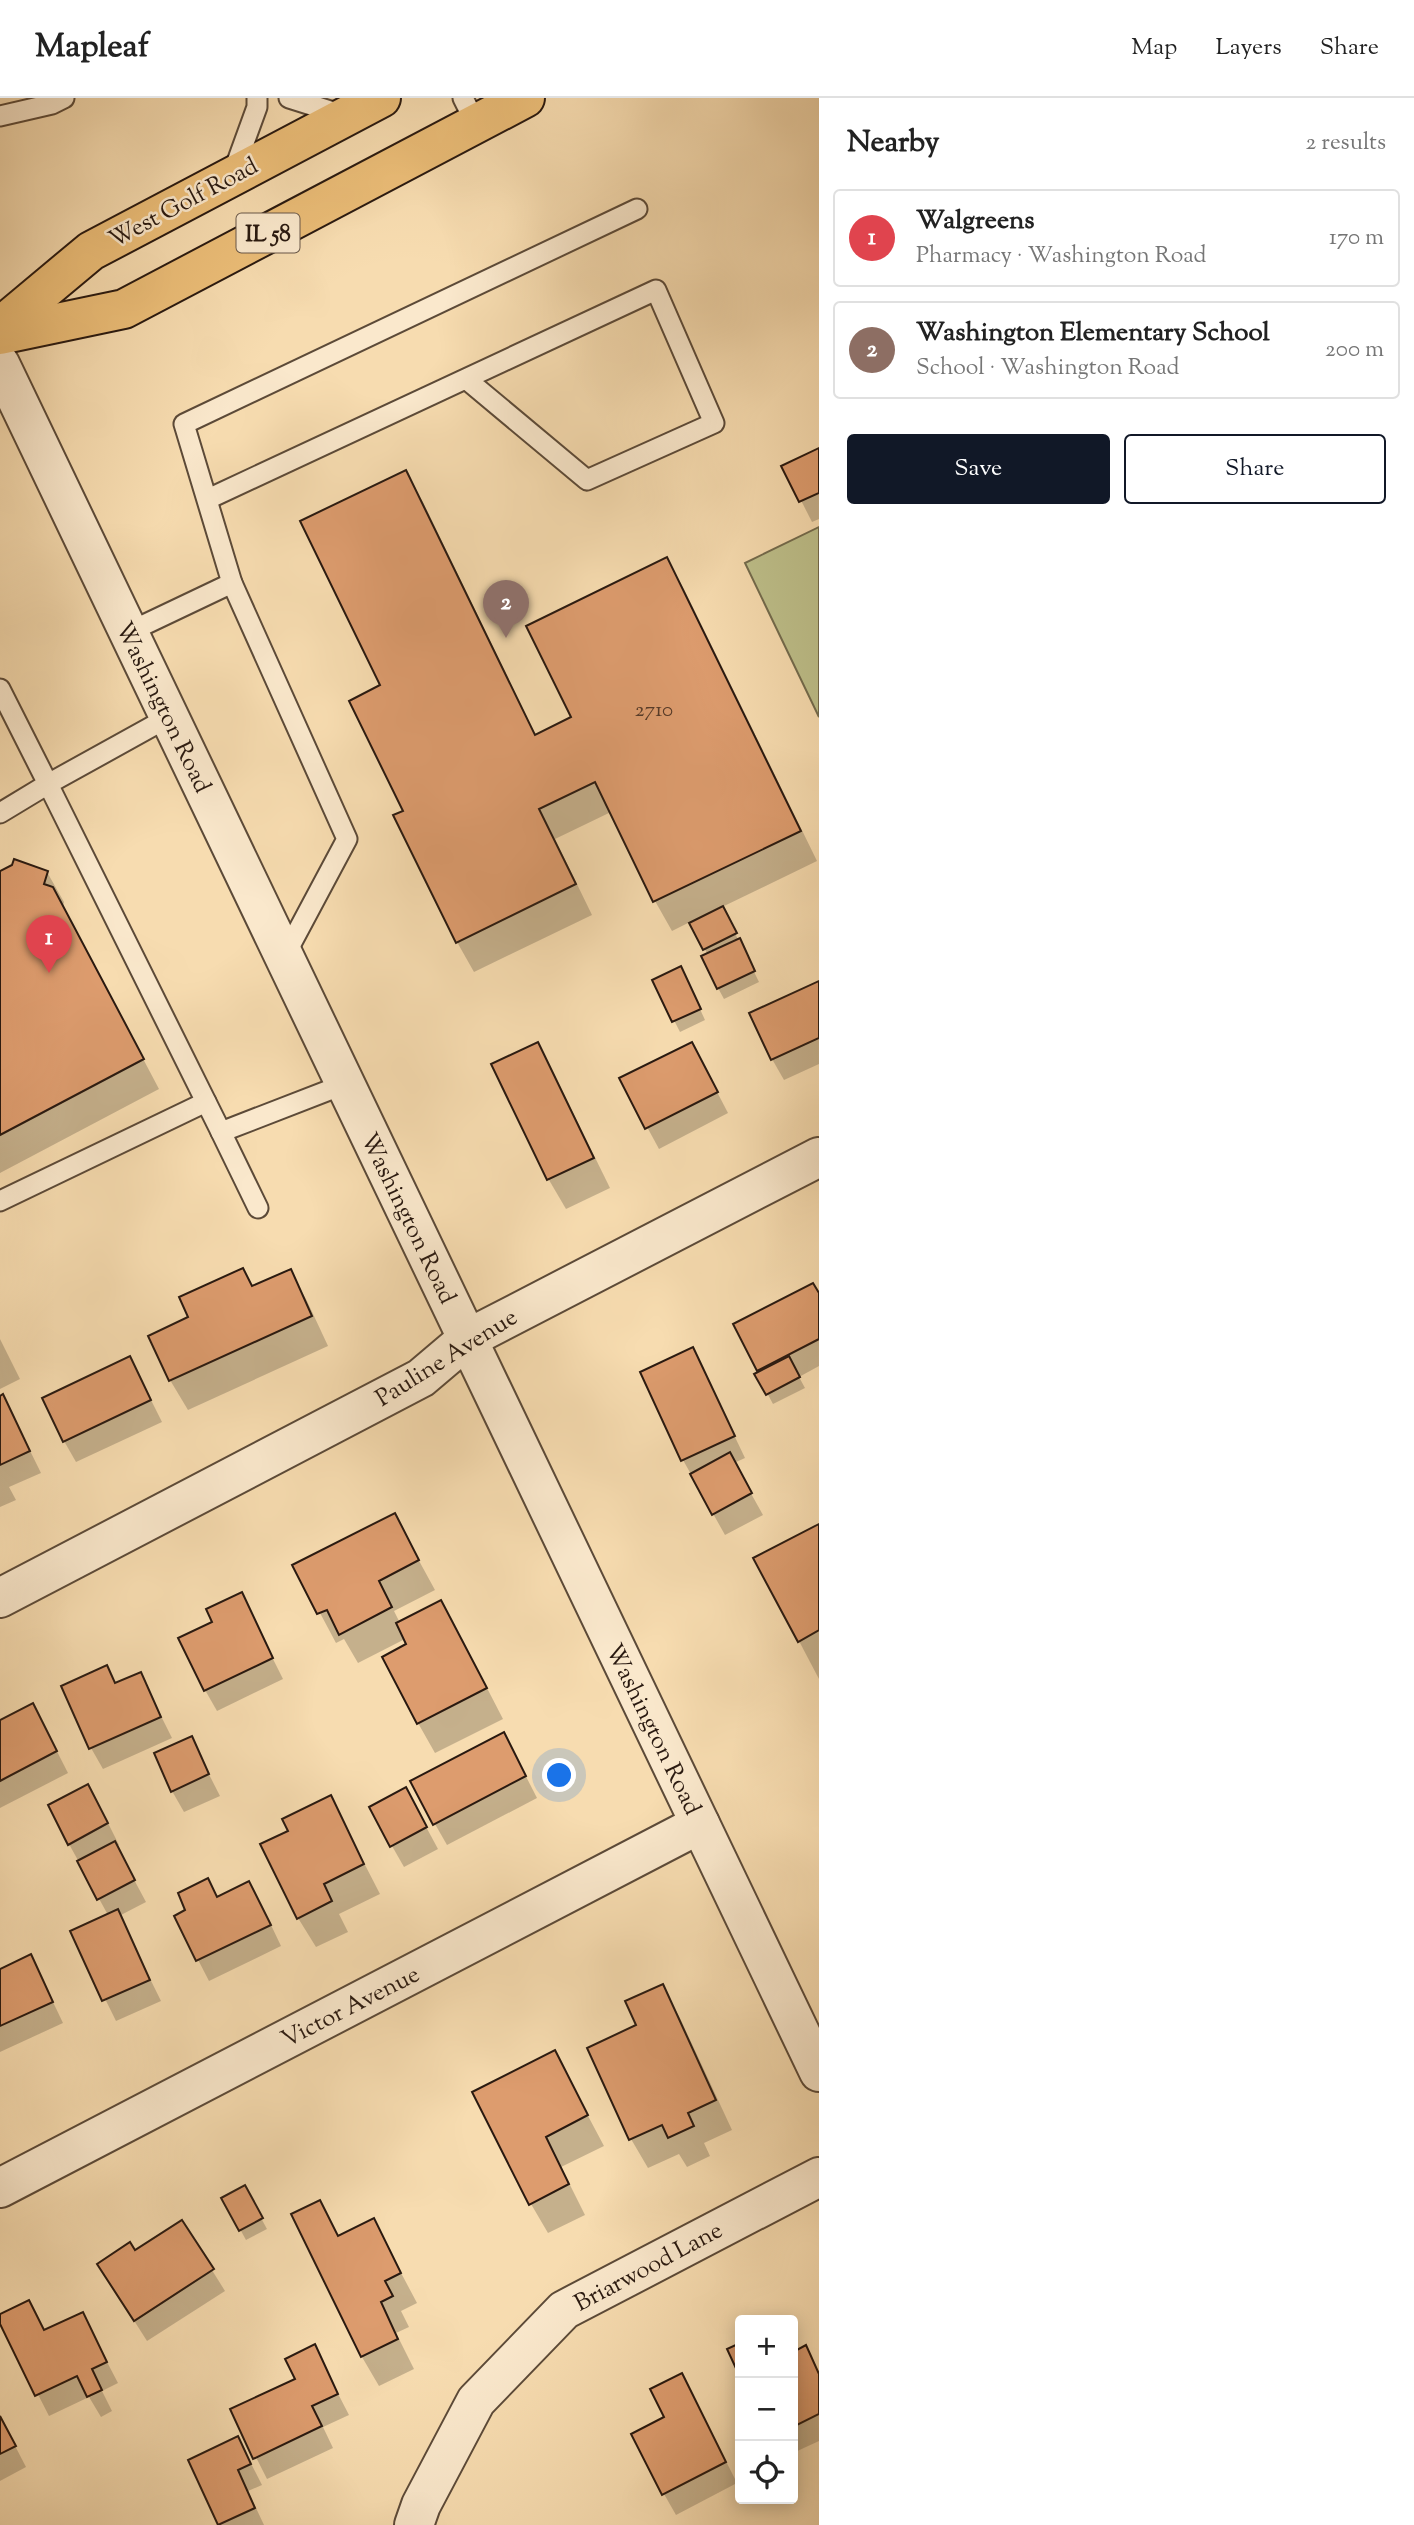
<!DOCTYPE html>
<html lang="en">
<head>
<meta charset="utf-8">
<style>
  :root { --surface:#fff; --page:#f6f6f6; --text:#222; --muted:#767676; --line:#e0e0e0; --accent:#111827 }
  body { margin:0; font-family:"Sorts Mill Goudy",serif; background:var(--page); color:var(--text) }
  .controls { position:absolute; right:21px; bottom:21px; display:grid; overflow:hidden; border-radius:7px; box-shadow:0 4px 18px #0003 }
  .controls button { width:63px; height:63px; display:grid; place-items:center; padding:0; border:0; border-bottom:2px solid var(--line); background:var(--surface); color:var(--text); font:35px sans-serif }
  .you { position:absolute; left:560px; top:1678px; width:24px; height:24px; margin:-18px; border:5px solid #fff; border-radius:50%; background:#1a73e8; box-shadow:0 0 0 10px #1a73e833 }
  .badge { display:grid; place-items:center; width:46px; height:46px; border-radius:50%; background:var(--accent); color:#fff; font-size:23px; font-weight:700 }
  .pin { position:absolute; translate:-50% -58px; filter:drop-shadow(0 2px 4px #0008) }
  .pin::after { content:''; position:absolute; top:37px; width:24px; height:21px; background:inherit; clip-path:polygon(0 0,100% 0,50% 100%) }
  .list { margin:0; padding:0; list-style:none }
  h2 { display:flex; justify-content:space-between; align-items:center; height:91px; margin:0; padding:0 28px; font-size:30px }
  h2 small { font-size:23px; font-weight:400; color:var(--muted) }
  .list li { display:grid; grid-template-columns:46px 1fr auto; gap:21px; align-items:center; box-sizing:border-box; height:98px; margin:0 14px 14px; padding:0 14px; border:2px solid var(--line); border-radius:7px }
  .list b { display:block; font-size:26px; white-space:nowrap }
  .list p { margin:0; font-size:23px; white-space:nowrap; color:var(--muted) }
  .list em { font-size:23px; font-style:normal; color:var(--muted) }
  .actions { display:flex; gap:14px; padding:21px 28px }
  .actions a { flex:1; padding:16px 0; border:2px solid var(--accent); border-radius:7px; text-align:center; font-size:24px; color:var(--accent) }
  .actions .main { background:var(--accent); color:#fff }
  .icon { flex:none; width:38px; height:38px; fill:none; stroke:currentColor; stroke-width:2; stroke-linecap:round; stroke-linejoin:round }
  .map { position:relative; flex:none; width:819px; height:2427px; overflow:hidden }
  header { display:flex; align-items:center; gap:42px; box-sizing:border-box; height:98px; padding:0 35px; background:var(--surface); border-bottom:2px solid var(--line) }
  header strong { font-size:33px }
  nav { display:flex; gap:38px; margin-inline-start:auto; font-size:24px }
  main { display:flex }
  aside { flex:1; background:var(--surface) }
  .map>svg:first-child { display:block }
  .park { fill:#bec08b; stroke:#746c4e; stroke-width:2 }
  .shadow { fill:#0003 }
  .building { fill:#dd9c6e; stroke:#291910; stroke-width:2 }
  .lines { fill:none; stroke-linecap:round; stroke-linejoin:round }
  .lane-casing { stroke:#5c4a38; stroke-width:23 }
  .street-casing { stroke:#5c4a38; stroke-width:42 }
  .primary-casing { stroke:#291910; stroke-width:42 }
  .lane { stroke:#fae8cc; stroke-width:19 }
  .street { stroke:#fae8cc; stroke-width:38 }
  .primary { stroke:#ecbe78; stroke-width:38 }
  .labels { text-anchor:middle; stroke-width:5; stroke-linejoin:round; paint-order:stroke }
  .number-label { font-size:21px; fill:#563a28 }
  .shield { fill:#fae8cc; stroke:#685748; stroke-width:2 }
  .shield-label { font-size:23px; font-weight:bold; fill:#291910 }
  .street-label { font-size:24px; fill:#291910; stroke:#fae8cc }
</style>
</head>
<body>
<header>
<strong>Mapleaf</strong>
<nav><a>Map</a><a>Layers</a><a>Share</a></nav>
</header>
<main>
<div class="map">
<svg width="819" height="2427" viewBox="0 0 819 2427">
  <rect width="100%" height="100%" fill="#f7dcb0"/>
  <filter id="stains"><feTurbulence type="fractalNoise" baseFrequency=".00286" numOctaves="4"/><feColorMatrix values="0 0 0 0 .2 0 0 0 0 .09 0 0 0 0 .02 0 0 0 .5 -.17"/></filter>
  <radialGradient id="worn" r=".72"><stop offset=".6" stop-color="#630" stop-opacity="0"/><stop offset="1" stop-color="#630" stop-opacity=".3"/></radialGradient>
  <!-- park -->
  <path class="park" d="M819 429V619L745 465Z"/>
  <!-- shadow -->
  <g class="shadow">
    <path d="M819 352V421L812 424 784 369Z"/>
    <path d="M405 375 423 404 536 638 573 620 667 461 684 491 817 763 722 809 759 884 724 901 718 890 708 857 690 824 672 833 655 803 611 714 555 741 592 817 474 874 457 844 405 713 382 588Z"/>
    <path d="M47 774 64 804 63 809 159 991 0 1075V775Z"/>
    <path d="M686 881 705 922 680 934 654 883Z"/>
    <path d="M819 885V966L784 982 772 961Z"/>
    <path d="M537 946 554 976 610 1090 566 1111 549 1082 494 967Z"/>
    <path d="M703 967 728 1015 659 1051 621 981Z"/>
    <path d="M290 1173 307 1203 328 1248 188 1312 170 1282 150 1238Z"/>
    <path d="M819 1198V1268L799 1279 805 1290 773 1306 757 1276 760 1275 735 1227Z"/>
    <path d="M0 1241 20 1281 0 1291Z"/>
    <path d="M693 1251 745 1360 734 1365 763 1417 725 1437 683 1362Z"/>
    <path d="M130 1260 162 1324 76 1364 64 1343Z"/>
    <path d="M3 1298 41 1375 9 1389 16 1402 0 1409V1300Z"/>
    <path d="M394 1417 435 1492 394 1513 400 1525 458 1534 503 1621 435 1655 418 1625 408 1547 405 1541 358 1565 344 1541 336 1545 295 1468Z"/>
    <path d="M819 1428V1581L799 1543Z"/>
    <path d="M241 1497 283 1581 217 1613 205 1592Z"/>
    <path d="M106 1569 116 1587 140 1576 172 1640 103 1671 91 1650Z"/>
    <path d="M0 1624 44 1628 68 1675 0 1710Z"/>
    <path d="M191 1641 220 1698 184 1714 172 1693Z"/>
    <path d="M515 1657 537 1700 447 1747 435 1726Z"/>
    <path d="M330 1699 380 1796 339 1816 348 1834 316 1849 298 1820 290 1733Z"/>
    <path d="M100 1709 119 1747 116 1748 146 1804 119 1818 161 1903 116 1923 72 1834 108 1817 69 1746Z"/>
    <path d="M417 1712 438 1751 404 1769 392 1748Z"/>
    <path d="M208 1783 218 1800 261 1806 281 1848 209 1883 176 1819 188 1813Z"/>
    <path d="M31 1858 63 1925 0 1954V1872Z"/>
    <path d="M662 1888 679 1918 732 2032 704 2045 710 2058 687 2069 679 2056 648 2070 631 2041 638 1928Z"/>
    <path d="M554 1954 604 2048 561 2069 585 2117 548 2135 531 2106Z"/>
    <path d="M244 2089 267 2131 246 2142 223 2100Z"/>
    <path d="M319 2104 339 2140 373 2122 417 2205 401 2213 409 2229 396 2235 414 2271 379 2288 362 2259 293 2117Z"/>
    <path d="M182 2124 225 2193 147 2243 112 2188 135 2154Z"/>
    <path d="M82 2216 118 2285 102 2293 112 2313 101 2319 89 2299 49 2318 0 2222V2218L45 2234Z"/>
    <path d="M314 2249 349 2317 323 2329 333 2350 267 2381 232 2312 298 2282Z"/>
    <path d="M805 2250 819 2274V2343L793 2355V2256Z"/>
    <path d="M693 2298 737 2385 676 2417 664 2396 666 2320Z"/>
    <path d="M0 2319 26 2369 0 2383Z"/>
    <path d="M238 2340 262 2387 248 2393 264 2427H220L190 2363Z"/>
  </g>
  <!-- building -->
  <g class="building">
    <path d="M819 350V395L799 404 781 368Z"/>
    <path d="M406 372 535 637 571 619 526 528 667 459 801 733 653 804 595 684 539 711 576 786 456 845 393 717 403 713 349 603 380 587 300 423Z"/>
    <path d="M14 761 48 773 44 786 53 789 144 961 0 1037V773L12 767Z"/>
    <path d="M723 808 737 835 703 852 689 825Z"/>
    <path d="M740 840 755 873 717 891 701 858Z"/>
    <path d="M681 868 701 911 672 924 652 882Z"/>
    <path d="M819 883V940L771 962 749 915Z"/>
    <path d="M538 944 594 1060 547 1082 491 966Z"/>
    <path d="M692 944 718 994 645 1031 619 980Z"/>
    <path d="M243 1170 252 1188 291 1171 312 1218 169 1283 148 1238 188 1219 179 1199Z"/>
    <path d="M813 1185 819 1195V1241L757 1273 733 1226Z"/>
    <path d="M693 1249 735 1338 681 1363 640 1274Z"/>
    <path d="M130 1258 151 1302 63 1344 42 1300Z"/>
    <path d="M789 1258 800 1279 766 1297 754 1276Z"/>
    <path d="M3 1296 30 1353 0 1367V1298Z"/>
    <path d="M730 1354 752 1395 712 1417 690 1376Z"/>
    <path d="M395 1415 419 1462 379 1483 392 1509 339 1537 327 1512 317 1516 292 1467Z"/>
    <path d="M819 1426V1532L798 1544 753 1460Z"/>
    <path d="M242 1494 273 1560 204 1593 178 1540 212 1524 206 1511Z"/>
    <path d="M441 1502 487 1590 417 1626 382 1559 406 1546 396 1525Z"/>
    <path d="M107 1567 115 1585 141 1574 161 1619 89 1651 61 1588Z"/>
    <path d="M33 1605 57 1653 0 1683V1622Z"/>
    <path d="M504 1634 526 1678 433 1727 410 1683Z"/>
    <path d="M192 1638 209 1676 171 1694 154 1655Z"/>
    <path d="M88 1686 108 1725 68 1747 48 1707Z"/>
    <path d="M406 1689 427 1729 390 1749 369 1709Z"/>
    <path d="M331 1697 364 1766 324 1786 332 1803 297 1821 260 1746 288 1733 282 1721Z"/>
    <path d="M115 1743 135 1782 97 1802 77 1763Z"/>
    <path d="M208 1780 217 1799 249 1783 271 1827 196 1863 174 1818 185 1812 178 1795Z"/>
    <path d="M118 1811 150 1882 102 1903 70 1833Z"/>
    <path d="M31 1856 53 1904 0 1928V1871Z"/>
    <path d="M663 1886 716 2002 688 2015 694 2028 668 2040 662 2027 629 2042 587 1950 636 1927 625 1903Z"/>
    <path d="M555 1952 588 2017 546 2039 569 2086 529 2107 472 1994Z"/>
    <path d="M245 2087 263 2120 239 2133 221 2100Z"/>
    <path d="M320 2102 338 2138 374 2120 401 2175 385 2183 393 2198 381 2204 398 2241 361 2259 291 2116Z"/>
    <path d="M182 2122 214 2171 134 2223 97 2166 130 2144 135 2152Z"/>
    <path d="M29 2202 44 2232 83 2214 107 2264 92 2271 102 2292 87 2299 77 2278 35 2298 0 2226V2216Z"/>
    <path d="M740 2245V2279L727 2251Z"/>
    <path d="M315 2246 338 2296 312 2308 322 2328 253 2361 230 2311 295 2281 285 2261Z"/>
    <path d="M806 2247 819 2276V2316L793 2329V2254Z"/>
    <path d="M682 2275 726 2364 662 2397 631 2336 664 2319 650 2291Z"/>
    <path d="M0 2318 16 2348 0 2356Z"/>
    <path d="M238 2338 251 2366 238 2372 255 2410 218 2427 188 2362Z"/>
  </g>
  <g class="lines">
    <defs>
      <g id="lane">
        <path d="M289 0 346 18"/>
        <path d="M463 0 476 26"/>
        <path d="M0 18 52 6 64 0"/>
        <path d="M233 75 257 9V0"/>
        <path d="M208 401 656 192 714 325 587 382 466 281"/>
        <path d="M232 485 347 741 284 859"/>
        <path d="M129 534 232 485 184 326 637 111"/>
        <path d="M0 591 48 686 0 715"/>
        <path d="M169 619 48 686 221 1034 345 986"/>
        <path d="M221 1034 258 1110"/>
        <path d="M0 1103 206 1004"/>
      </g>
      <g id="street">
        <path d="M0 266 819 1974"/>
        <path d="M0 1500 421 1280 467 1241 819 1059"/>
        <path d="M0 2090 700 1726"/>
        <path d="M414 2427 421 2407 476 2303 564 2212 819 2079"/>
      </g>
      <g id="primary">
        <path d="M0 229 91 153 381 0"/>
        <path d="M0 237 124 211 525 0"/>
      </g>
    </defs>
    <!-- lane casing -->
    <use href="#lane" class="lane-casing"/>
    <!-- street casing -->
    <use href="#street" class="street-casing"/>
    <!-- primary casing -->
    <use href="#primary" class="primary-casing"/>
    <!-- lane -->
    <use href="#lane" class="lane"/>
    <!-- street -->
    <use href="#street" class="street"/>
    <!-- primary -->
    <use href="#primary" class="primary"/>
  </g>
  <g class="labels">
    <!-- number labels -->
    <g class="number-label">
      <text x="654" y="618">2710</text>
    </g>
    <!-- shield labels -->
    <rect class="shield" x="236.5" y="115.5" width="63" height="39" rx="5"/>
    <g class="shield-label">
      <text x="268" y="143">IL 58</text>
    </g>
    <!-- street labels -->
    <g class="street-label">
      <text transform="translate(183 104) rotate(-28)" y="8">West Golf Road</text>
      <text transform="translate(164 609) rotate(64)" y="8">Washington Road</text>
      <text transform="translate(409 1120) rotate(64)" y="8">Washington Road</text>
      <text transform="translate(446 1259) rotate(-32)" y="8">Pauline Avenue</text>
      <text transform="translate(654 1631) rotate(64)" y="8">Washington Road</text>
      <text transform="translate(350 1908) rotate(-27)" y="8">Victor Avenue</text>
      <text transform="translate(648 2168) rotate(-28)" y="8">Briarwood Lane</text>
    </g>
  </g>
  <rect width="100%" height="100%" filter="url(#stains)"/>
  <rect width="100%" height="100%" fill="url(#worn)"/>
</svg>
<div class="controls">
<button>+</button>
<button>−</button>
<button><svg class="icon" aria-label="locate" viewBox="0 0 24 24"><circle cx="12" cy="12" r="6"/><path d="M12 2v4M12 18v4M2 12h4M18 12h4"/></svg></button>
</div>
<div class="you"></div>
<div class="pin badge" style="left:49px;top:875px;background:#e0444e">1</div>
<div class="pin badge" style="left:506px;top:540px;background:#8d6e63">2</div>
</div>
<aside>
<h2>Nearby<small>2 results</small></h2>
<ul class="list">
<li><span class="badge" style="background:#e0444e">1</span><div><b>Walgreens</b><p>Pharmacy · Washington Road</p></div><em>170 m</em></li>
<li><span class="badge" style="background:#8d6e63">2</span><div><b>Washington Elementary School</b><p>School · Washington Road</p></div><em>200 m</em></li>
</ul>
<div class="actions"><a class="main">Save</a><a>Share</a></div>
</aside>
</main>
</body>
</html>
